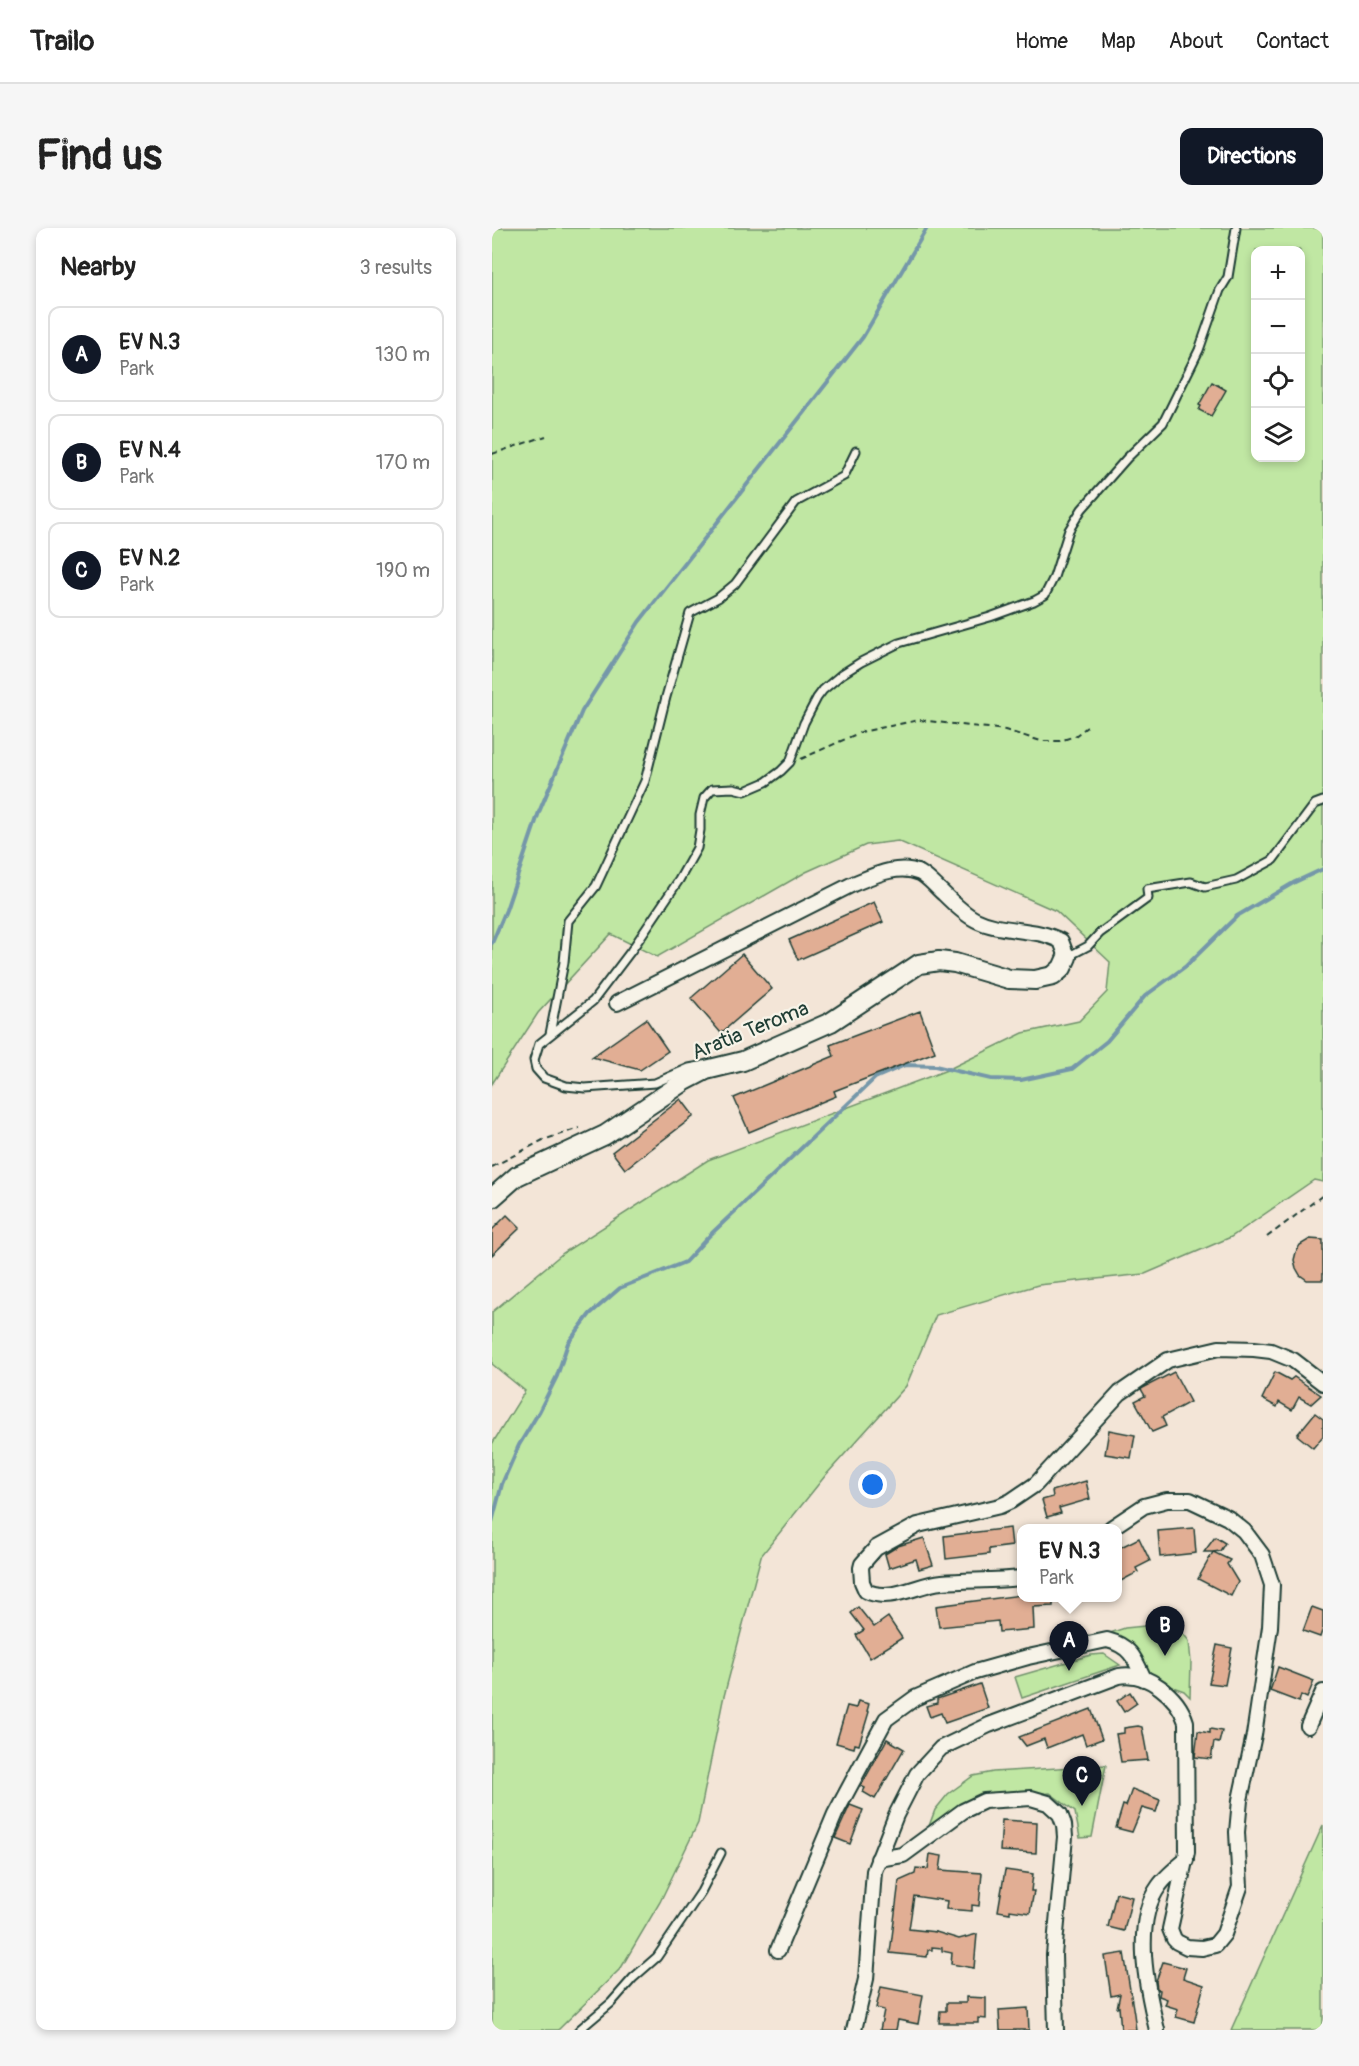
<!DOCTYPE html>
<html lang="en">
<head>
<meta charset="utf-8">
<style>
  :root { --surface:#fff; --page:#f6f6f6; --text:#222; --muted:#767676; --line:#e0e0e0; --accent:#111827 }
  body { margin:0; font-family:Pangolin,sans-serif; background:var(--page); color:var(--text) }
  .controls { position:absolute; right:18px; top:18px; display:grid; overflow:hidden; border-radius:12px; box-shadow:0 3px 9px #0003 }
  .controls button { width:54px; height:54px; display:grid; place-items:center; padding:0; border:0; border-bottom:2px solid var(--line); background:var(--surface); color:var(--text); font:30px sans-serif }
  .you { position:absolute; left:381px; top:1257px; width:21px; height:21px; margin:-15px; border:4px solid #fff; border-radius:50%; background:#1a73e8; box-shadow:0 0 0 9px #1a73e833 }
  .badge { display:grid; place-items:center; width:39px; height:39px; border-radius:50%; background:var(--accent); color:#fff; font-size:20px; font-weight:700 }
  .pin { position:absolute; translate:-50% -50px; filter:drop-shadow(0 2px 3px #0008) }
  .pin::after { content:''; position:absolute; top:32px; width:21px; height:18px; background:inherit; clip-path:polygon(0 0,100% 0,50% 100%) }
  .popup { position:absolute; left:525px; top:1296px; width:105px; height:78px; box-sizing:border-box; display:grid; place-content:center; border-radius:12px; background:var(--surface); filter:drop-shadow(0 2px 4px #0005); font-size:20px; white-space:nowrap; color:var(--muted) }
  .popup b { font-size:22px; color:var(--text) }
  .popup::after { content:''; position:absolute; left:50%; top:100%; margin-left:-12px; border:12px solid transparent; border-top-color:var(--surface) }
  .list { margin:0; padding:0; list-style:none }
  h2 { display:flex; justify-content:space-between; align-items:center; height:78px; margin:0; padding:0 24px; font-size:26px }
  h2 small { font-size:20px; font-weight:400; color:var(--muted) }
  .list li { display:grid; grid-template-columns:39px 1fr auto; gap:18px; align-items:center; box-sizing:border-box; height:96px; margin:0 12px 12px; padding:0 12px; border:2px solid var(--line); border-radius:12px }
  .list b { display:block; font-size:22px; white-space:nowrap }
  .list p { margin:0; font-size:20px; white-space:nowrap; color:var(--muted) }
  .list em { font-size:20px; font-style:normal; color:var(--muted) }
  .icon { flex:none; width:33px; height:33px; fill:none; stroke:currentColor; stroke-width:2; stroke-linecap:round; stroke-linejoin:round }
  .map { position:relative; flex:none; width:831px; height:1802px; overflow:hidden; border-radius:12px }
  header { display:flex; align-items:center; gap:36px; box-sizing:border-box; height:84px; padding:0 30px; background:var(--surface); border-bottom:2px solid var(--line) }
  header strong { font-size:28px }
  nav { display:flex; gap:33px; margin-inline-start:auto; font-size:21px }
  .intro { display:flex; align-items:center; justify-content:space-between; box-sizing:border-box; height:144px; padding:0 36px }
  h1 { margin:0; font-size:42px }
  .button { padding:15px 27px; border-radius:12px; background:var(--accent); color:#fff; font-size:21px; font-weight:700 }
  main { display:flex; gap:36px; padding:0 36px }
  aside { flex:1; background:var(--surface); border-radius:12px; box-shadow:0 3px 9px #0003 }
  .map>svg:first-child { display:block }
  .green { fill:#c0e7a3; stroke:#70926c; stroke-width:1.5; fill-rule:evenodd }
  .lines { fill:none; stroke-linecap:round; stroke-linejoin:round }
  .stream { stroke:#7497a9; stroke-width:4 }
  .building { fill:#e1ae94; stroke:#1f3d34; stroke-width:1.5 }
  .service-casing { stroke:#1f3d34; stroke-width:11 }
  .minor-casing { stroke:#1f3d34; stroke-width:18 }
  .secondary-casing { stroke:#1f3d34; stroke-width:22 }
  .path { stroke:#1f3d34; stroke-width:2; stroke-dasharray:6 4.5; stroke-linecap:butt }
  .service { stroke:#f7f3e8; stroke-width:7 }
  .minor { stroke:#f7f3e8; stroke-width:14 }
  .secondary { stroke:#f7f3e8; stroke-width:18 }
  .labels { text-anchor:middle; stroke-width:4.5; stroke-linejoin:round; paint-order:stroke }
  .street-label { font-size:21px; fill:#1f3d34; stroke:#f7f3e8 }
</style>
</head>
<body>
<header>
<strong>Trailo</strong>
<nav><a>Home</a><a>Map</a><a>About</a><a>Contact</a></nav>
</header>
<div class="intro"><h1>Find us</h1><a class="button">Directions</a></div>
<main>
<aside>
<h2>Nearby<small>3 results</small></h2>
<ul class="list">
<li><span class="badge">A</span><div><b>EV N.3</b><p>Park</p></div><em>130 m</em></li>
<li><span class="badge">B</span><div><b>EV N.4</b><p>Park</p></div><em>170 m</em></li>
<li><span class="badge">C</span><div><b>EV N.2</b><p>Park</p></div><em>190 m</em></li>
</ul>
</aside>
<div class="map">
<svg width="831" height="1802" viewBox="0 0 831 1802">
  <rect width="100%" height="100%" fill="#f3e5d7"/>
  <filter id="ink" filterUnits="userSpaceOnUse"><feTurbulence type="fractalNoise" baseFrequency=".0167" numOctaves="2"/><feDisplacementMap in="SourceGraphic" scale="12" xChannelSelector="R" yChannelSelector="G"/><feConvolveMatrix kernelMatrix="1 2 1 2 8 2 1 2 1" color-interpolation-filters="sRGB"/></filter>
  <g filter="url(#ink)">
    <!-- green -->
    <g class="green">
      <path d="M0 0H831V954L822 952 739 1009 653 1046 546 1057 444 1087 414 1158 333 1248 269 1328 231 1472 206 1595 168 1674 129 1740 66 1802H0V1216L33 1163 0 1136V1084L71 1025 216 932 455 842 531 805 587 793 615 764 618 734 564 683 406 613 374 617 314 644 165 729 119 706 46 785 0 856ZM764 22H808V230H764Z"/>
      <path d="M683 1395 697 1413 699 1434 698 1469 692 1463 661 1452 644 1423 603 1410 633 1400Z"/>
      <path d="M612 1426 628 1437 530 1470 523 1449 599 1427Z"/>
      <path d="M614 1537 600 1609 588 1610 583 1584 558 1565 476 1573 437 1598 443 1582 456 1566 481 1548 501 1544Z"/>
      <path d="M831 1597V1802H739Z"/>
    </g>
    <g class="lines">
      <!-- stream -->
      <g class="stream">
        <path d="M0 715 14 682 47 584 90 483 147 394 371 109 435 0"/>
        <path d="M0 1294 10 1256 27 1217 47 1184 65 1148 76 1115 98 1086 128 1060 193 1034 218 1007 383 850 413 837 443 838 499 851 529 852 580 841 615 813 653 768 694 738 745 688 803 654 831 641"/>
      </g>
    </g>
    <!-- building -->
    <g class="building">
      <path d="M720 154 734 162 719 188 707 182 709 178 707 177Z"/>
      <path d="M382 674 391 694 306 732 297 712Z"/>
      <path d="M250 726 280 761 229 805 199 770Z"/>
      <path d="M428 783 443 824 342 863 344 868 257 904 242 870 342 828 338 817Z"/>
      <path d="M154 791 176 823 148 842 100 829Z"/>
      <path d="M189 871 202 888 133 941 120 924Z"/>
      <path d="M15 987 28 1000 0 1027V1002Z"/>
      <path d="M818 1011 831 1012V1052H815L808 1047 804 1040 802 1032 804 1024 808 1017Z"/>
      <path d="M682 1144 698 1174 670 1189 674 1198 660 1204 643 1173 653 1168 649 1161Z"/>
      <path d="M783 1144 798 1152 802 1149 829 1167 819 1176 807 1169 800 1182 787 1174 785 1179 770 1171Z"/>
      <path d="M823 1185 831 1191V1208L821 1220 805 1207Z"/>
      <path d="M617 1202 643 1207 639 1230 613 1226Z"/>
      <path d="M594 1253 598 1271 567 1280 569 1285 555 1289 550 1272 561 1269 560 1263Z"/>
      <path d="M518 1300 520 1318 497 1321V1326L454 1331 452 1308Z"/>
      <path d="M702 1300 704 1325 668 1329 666 1303Z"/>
      <path d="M723 1309 733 1315 728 1323 721 1324 738 1332 735 1336 746 1354 739 1368 706 1351 721 1324H712Z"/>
      <path d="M432 1310 441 1337 427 1341 424 1331 397 1340 393 1326 406 1318Z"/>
      <path d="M647 1310 658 1333 644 1340 646 1344 625 1355V1321Z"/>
      <path d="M529 1367V1370H561V1378L541 1379 542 1401 507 1404 506 1393 447 1399 444 1378Z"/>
      <path d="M366 1379 382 1399 396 1389 410 1410 378 1430 364 1407 372 1402 359 1385Z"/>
      <path d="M820 1379 831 1383V1400L828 1409 811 1403Z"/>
      <path d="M725 1417 740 1420 733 1457 717 1455Z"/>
      <path d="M786 1439 822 1453 815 1470 809 1467 807 1474 778 1463Z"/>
      <path d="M488 1456 496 1480 453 1495 449 1485 438 1489 434 1478 445 1475V1471Z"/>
      <path d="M638 1464 645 1475 632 1484 625 1473Z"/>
      <path d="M366 1473 377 1476 375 1483 377 1484 367 1517 363 1516 362 1520 344 1515 355 1478 364 1480Z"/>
      <path d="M599 1481 610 1511 594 1517 590 1506 555 1520 552 1511 534 1518 527 1509Z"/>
      <path d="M646 1498 650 1499 656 1532 629 1534 624 1506 632 1505V1500Z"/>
      <path d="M718 1501 730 1503 727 1515 722 1514 719 1531 703 1529 706 1503 718 1505Z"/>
      <path d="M395 1511 412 1521 383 1571 371 1564 373 1560 369 1558Z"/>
      <path d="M640 1561 668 1572 664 1584 650 1580 640 1604 624 1600 631 1577 634 1578Z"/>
      <path d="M358 1577 371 1582 358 1616 343 1610Z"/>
      <path d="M510 1592 545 1594 544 1625 508 1623Z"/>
      <path d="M438 1626 450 1628 448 1642 490 1645 487 1678 480 1677V1683L454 1681 455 1673 422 1668 417 1701 444 1704 467 1711 485 1706 482 1740 459 1736 460 1725 450 1723V1720L440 1719V1722H436L435 1729 398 1725 407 1653 423 1646 424 1640 436 1641Z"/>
      <path d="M513 1642 541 1646 539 1663H542L538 1685 518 1682V1685L506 1683Z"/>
      <path d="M624 1665 640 1669 632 1703 616 1699Z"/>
      <path d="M632 1725 642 1786 644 1802H629L627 1779 625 1780 628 1766 619 1768 613 1728Z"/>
      <path d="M671 1734 694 1740 691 1750 712 1757 702 1794 684 1789 686 1781 673 1777 675 1771 667 1768 668 1762 665 1761 664 1753Z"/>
      <path d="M389 1759 431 1767 426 1796 406 1792 404 1802H388L392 1782 384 1780Z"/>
      <path d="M474 1769 494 1770V1791L486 1790V1795H447L448 1783H454V1775H474Z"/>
      <path d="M536 1780 537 1802H508L507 1782Z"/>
    </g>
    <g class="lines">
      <defs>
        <g id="service">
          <path d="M575 729 596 718 608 705 656 670 655 661 699 654 713 659 744 652 781 632 823 576 831 573"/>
          <path d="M58 806 72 734 76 693 104 658 153 553 174 469 198 385 226 370 243 356 304 274 352 248 364 223"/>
          <path d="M208 838 197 840 163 855 93 860 74 858 52 850 44 841 42 832 47 816 101 773 139 723 187 652 205 620 208 602V587L212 570 220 561 241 560 253 563 274 554 289 543 298 534 312 495 325 470 331 462 350 446 369 434 407 415 498 389 542 373 553 367 562 349 577 302 590 281 635 230 671 195 707 122 728 62 736 49 744 0"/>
          <path d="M87 1802 119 1775 141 1750 165 1729 209 1664 229 1625"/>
        </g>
        <g id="minor">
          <path d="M125 775 361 656C381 648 406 635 428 645 437 650 444 659 452 666 461 675 472 686 484 692 510 705 542 699 569 713L575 729"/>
          <path d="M529 1350C503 1353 477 1352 450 1354 425 1356 399 1375 374 1363L370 1354 369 1340 370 1336 384 1320 426 1297 508 1278 519 1273 544 1256 628 1165 676 1132 727 1120 762 1121 779 1123 801 1132 831 1155"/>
          <path d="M816 1498 831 1464"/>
          <path d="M386 1631 411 1627 471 1583 492 1573 539 1570 556 1575 568 1586 572 1597 573 1609 562 1727 564 1802"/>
          <path d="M286 1722 343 1586 394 1491 423 1470 483 1444 536 1429 615 1412C639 1418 643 1431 652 1451"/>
          <path d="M362 1802 374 1751 382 1643 404 1587 425 1546 449 1520 497 1497 627 1448C655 1443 686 1468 694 1494L695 1624 678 1701 682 1711 685 1714 695 1719 710 1720 723 1717 732 1706 748 1659 745 1604 748 1572 762 1507 778 1399 780 1357 770 1327 752 1303 736 1290 698 1272H675L652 1278 619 1300"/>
          <path d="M665 1802C655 1761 640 1695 667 1658 674 1648 684 1640 694 1632"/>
        </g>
        <path id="secondary" d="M0 970 25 948 113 907 193 853 214 842 251 833 339 794 427 736 447 733 463 735 517 751 543 752 561 748 570 740 575 729"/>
      </defs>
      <!-- service casing -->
      <use href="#service" class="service-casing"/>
      <!-- minor casing -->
      <use href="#minor" class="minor-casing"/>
      <!-- secondary casing -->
      <use href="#secondary" class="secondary-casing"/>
      <!-- path -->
      <g class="path">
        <path d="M0 226 54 208"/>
        <path d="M309 531 369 504 427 492 513 502 549 513H568L583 508 595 499"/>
        <path d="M0 939 51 912 87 900"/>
        <path d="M775 1009 831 967"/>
      </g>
      <!-- service -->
      <use href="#service" class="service"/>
      <!-- minor -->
      <use href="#minor" class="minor"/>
      <!-- secondary -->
      <use href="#secondary" class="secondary"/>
    </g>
  </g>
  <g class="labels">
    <!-- street labels -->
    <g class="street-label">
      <text transform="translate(258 802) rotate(-22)" y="7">Aratia Teroma</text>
    </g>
  </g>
</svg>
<div class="controls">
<button>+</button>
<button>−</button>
<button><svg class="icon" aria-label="locate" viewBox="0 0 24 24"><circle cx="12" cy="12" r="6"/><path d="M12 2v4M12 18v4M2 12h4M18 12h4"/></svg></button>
<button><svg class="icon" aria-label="layers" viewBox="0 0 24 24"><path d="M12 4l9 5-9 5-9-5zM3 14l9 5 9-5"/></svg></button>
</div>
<div class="you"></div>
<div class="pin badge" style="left:577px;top:1443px">A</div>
<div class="popup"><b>EV N.3</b>Park</div>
<div class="pin badge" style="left:673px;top:1428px">B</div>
<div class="pin badge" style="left:590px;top:1578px">C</div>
</div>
</main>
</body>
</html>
